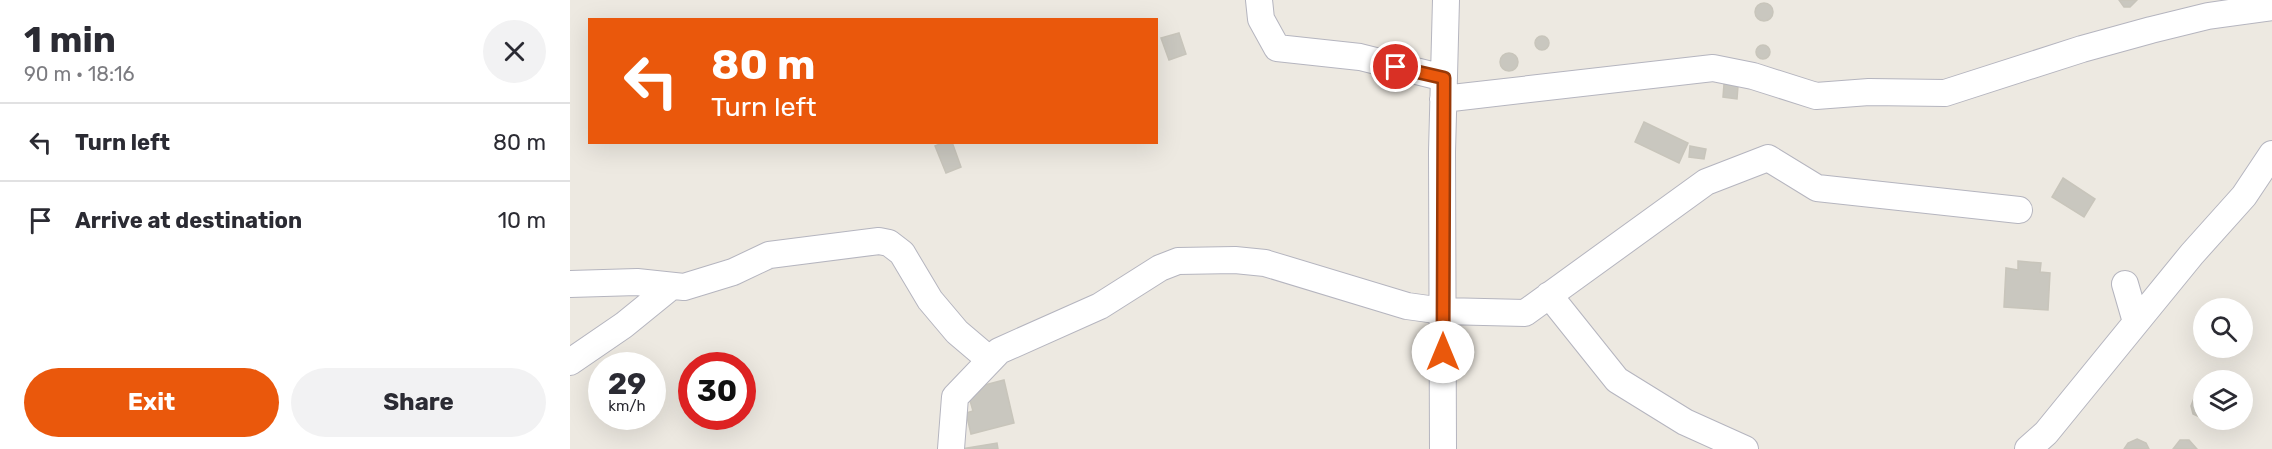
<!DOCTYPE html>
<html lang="en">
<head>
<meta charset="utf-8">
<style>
  body { margin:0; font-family:Rubik,sans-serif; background:#f2f2f3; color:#2b2b33; height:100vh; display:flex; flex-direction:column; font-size:22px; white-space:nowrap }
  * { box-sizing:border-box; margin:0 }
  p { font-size:20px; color:#7c7c81 }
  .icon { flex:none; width:33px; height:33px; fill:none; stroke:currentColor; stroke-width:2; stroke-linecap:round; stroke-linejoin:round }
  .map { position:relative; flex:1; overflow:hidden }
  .side { display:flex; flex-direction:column; background:#fff; width:570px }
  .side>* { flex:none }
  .banner { position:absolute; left:18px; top:18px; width:570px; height:126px; border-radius:0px; box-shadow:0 6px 24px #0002; background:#ea580c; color:#fff; overflow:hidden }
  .buttons { position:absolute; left:1623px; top:298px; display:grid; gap:12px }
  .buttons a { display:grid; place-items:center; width:60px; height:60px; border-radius:50%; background:#fff; box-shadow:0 6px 24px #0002; font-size:30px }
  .speed { position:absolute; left:18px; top:352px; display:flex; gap:12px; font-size:30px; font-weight:700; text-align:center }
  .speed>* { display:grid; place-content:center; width:78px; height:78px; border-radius:50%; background:#fff; box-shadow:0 6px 24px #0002; line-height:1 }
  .speed small { font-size:15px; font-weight:400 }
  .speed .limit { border:9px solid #d22; background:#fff; color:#111 }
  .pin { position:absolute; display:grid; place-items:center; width:51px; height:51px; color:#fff; margin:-26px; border:3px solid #fff; border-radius:50%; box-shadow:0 2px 6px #0007 }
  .me { position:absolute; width:66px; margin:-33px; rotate:0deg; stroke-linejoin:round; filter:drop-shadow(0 0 4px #0008) }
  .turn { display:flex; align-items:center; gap:21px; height:126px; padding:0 24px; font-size:27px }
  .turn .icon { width:78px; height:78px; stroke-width:2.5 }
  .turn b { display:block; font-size:42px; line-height:51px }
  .round { display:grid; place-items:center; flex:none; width:63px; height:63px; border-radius:32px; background:#f2f2f3 }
  .summary { display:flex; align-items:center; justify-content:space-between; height:102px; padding:0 24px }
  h1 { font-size:36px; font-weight:700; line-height:45px }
  .action { display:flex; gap:12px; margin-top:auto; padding:12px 24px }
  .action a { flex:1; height:69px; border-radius:36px; background:#ea580c; color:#fff; font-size:24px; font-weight:700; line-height:69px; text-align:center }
  .action a+a { background:#f2f2f3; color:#2b2b33 }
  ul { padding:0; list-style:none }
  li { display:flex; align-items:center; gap:18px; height:78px; padding:0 24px; border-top:2px solid #e1e1e2 }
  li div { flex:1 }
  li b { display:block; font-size:22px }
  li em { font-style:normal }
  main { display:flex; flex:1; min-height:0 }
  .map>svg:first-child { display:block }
  .building { fill:#c9c7bf; stroke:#c8c5bb; stroke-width:1.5 }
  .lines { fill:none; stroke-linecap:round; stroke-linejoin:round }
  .street-casing { stroke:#b5b5bf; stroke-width:28 }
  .street { stroke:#fff; stroke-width:26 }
  .route-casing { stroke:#983908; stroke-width:15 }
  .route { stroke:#ea580c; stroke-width:10 }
</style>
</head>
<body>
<main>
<section class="side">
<div class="summary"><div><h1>1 min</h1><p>90 m · 18:16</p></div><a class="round"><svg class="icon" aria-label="close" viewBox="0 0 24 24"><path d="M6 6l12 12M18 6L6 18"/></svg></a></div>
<ul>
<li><svg class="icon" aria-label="left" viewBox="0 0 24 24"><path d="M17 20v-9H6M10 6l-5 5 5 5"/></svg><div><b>Turn left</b></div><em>80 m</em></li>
<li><svg class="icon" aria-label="arrive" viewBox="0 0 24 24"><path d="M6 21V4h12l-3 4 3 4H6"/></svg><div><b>Arrive at destination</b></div><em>10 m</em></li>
</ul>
<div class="action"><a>Exit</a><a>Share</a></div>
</section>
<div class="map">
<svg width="1702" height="449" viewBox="0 0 1702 449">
  <rect width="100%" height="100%" fill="#ede9e1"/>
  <path class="building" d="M1549,0H1567L1560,7H1554Z
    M1185 12a9 9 0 1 1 18 0a9 9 0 1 1-18 0Z
    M609,33L616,54L599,60L591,38Z
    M965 43a7 7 0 1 1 14 0a7 7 0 1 1-14 0Z
    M1186 52a7 7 0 1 1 14 0a7 7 0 1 1-14 0Z
    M930 62a9 9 0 1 1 18 0a9 9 0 1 1-18 0Z
    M1154,84L1168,86L1167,99L1153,97Z
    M1074,122L1118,143L1109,163L1065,142Z
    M375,142H382L391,167L376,173L365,146Z
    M1120,146L1136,149L1134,159L1119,157Z
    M1493,178L1525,199L1514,217L1482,197Z
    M1448,261L1471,263L1470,272L1480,273L1478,310L1434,307L1436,268L1448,270Z
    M434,380L444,423L401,434L396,413L403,411L399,397L404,395L403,388Z
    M1631,394H1634V419L1623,414L1621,406L1624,398Z
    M1567,439L1576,443L1579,449H1554L1558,443Z
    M1610,440H1619L1627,449H1603Z
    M427,443L428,449H391Z"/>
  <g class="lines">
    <g class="street-casing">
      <path id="street" d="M689,0L691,19L707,48L790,57L874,78
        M873,99L1143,68L1183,76L1246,96L1299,92L1375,93L1512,49L1581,30L1638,16L1702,7
        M0,284L67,282L114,287L163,272L199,255L309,241L319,243L332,253L360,300L387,332L420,360
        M1555,284L1566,322
        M979,295L1047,380L1115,422L1175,449
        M0,362L54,325L102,286
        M381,449L385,397L429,351L530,306L590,268L608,261L665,260L695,263L837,306L873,311L955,313L1136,182L1198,158L1247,188L1449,210
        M873,449L872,152L876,0
        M1458,449L1476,433L1622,254L1674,196L1702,154"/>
    </g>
    <use href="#street" class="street"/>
  </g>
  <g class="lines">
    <g class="route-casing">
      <path id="route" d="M826,67L874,78L873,352"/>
    </g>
    <use href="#route" class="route"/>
  </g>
</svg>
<div class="buttons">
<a><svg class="icon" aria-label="search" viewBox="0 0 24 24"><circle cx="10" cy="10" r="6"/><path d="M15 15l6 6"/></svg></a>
<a><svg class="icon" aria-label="layers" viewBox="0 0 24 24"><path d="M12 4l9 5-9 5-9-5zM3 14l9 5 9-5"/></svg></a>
</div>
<div class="speed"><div>29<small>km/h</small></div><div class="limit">30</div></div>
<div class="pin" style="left:826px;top:67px;background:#d93025"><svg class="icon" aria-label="arrive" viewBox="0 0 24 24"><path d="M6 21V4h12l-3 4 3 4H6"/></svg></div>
<svg class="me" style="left:873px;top:352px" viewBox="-20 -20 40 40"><circle r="19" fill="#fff"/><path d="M0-13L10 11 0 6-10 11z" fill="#ea580c"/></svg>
<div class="banner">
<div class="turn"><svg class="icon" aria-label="left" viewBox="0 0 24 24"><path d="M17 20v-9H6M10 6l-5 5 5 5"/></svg><div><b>80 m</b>Turn left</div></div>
</div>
</div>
</main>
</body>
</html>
